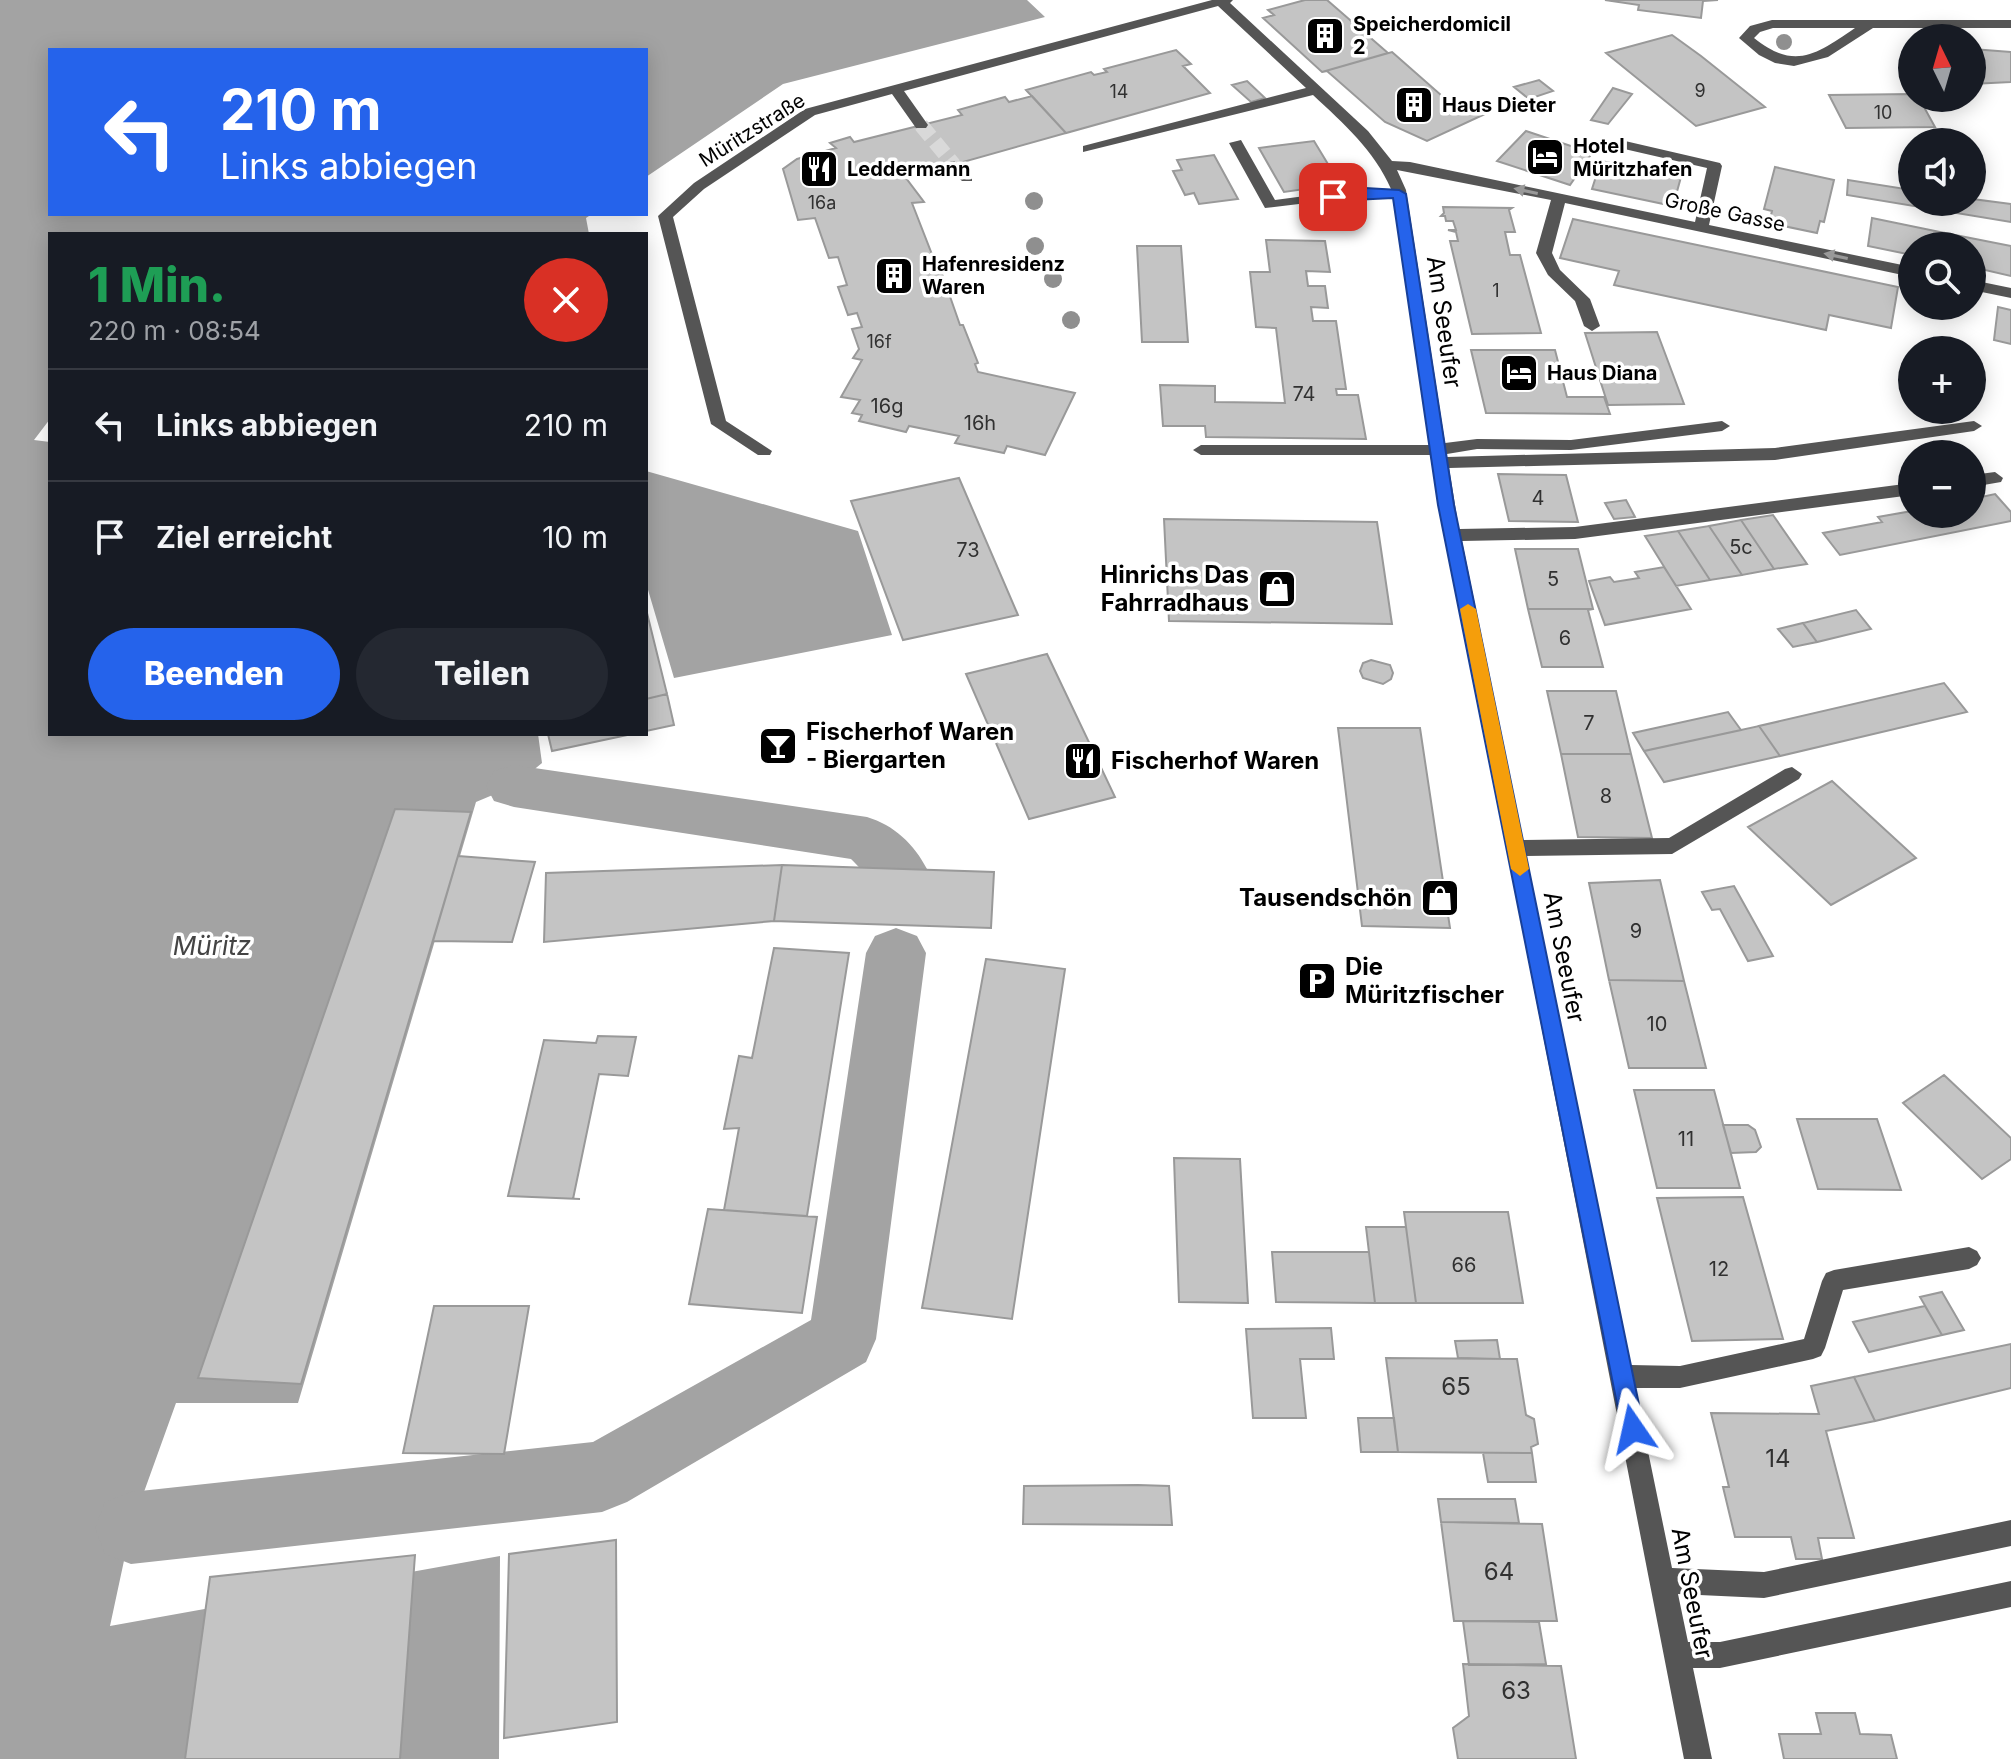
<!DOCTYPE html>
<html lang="de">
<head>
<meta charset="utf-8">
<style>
  body { margin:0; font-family:Inter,sans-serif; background:#242831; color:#f1f3f6; height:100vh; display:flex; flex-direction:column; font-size:30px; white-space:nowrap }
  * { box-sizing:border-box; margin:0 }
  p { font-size:26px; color:#9ea1a6 }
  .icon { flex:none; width:44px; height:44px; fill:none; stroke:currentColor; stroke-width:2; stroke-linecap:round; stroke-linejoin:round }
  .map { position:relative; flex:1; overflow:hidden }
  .panel { position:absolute; left:48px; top:232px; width:600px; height:504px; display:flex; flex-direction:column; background:#171b24; border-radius:0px; box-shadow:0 4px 20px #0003 }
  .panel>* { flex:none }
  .top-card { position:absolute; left:48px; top:48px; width:600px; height:168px; border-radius:0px; box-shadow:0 4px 20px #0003; background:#2563eb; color:#fff; overflow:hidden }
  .needle { width:52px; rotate:355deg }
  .buttons { position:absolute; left:1898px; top:24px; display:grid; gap:16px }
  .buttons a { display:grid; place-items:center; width:88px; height:88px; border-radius:50%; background:#171b24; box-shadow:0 4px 20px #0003; font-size:40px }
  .pin { position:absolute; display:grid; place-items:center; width:68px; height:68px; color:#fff; margin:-34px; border-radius:16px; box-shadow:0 4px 12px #0006 }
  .me { position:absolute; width:88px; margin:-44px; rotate:349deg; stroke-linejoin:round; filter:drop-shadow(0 0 6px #0008) }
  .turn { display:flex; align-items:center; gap:28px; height:168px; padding:0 40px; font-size:36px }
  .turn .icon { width:104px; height:104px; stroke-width:2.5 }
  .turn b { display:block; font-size:56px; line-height:68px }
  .round { display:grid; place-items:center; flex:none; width:84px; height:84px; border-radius:42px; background:#242831 }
  .overview { display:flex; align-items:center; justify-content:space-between; height:136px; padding:0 40px }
  h1 { font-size:48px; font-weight:800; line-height:60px; color:#1e9e55 }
  .primary-button { display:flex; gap:16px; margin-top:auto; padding:16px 40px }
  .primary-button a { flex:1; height:92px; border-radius:48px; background:#2563eb; color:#fff; font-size:32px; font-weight:800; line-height:92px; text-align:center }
  .primary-button a+a { background:#242831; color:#f1f3f6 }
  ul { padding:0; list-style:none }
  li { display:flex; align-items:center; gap:24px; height:112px; padding:0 40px; border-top:2px solid #363941 }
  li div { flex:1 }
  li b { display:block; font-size:30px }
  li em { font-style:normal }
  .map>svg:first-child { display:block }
  .water { fill:#a3a3a3 }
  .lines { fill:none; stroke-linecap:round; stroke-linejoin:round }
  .canal { fill:#a3a3a3; fill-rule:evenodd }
  .building { fill:#c4c4c4; stroke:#999; stroke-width:2 }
  .minor-tunnel { stroke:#d9d9d9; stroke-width:15; stroke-dasharray:15 7; stroke-linecap:butt }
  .minor { fill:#555; fill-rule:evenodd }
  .tree { fill:#8f8f8f }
  .oneway { fill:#999 }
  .route { fill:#2563eb; stroke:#184099; stroke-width:2 }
  .slow { fill:#f59e0b }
  .labels { text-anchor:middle; stroke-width:7; stroke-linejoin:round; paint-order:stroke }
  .far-number-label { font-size:18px; fill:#313131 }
  .far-poi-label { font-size:20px; font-weight:bold; fill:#000; stroke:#fff; text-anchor:start }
  .far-street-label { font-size:20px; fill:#000; stroke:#fff }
  .number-label { font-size:20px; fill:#313131 }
  .street-label { font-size:24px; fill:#000; stroke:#fff }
  .poi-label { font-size:24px; font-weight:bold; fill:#000; stroke:#fff; text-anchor:start }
  .near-number-label { font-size:24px; fill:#313131 }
  .water-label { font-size:26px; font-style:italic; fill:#444; stroke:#fff }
</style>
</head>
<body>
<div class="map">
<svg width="2011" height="1759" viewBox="0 0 2011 1759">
  <rect width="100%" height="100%" fill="#fff"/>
  <path class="water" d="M0,0H1027L1045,17L783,84L646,177V50H50V214H592L586,218L589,234H50V419L34,440L50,442V734H538L542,763L514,786L476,802L298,1403H176L131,1528L110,1626L500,1556L499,1759H0Z
    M646,471L858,531L892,635L674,678L646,583Z"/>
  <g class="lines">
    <path class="canal" d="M514,765L867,817C894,825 914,844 927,869L918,885C883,897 875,883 851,859L514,807L494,801L486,786L494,771Z
      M896,928L917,936L926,953L876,1339L866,1362L627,1502L602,1512L131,1564L105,1554L95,1528L105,1502L131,1492L593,1442L811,1320L866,953L875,936Z"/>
  </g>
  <path class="building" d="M1305,0H1327L1388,53L1322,72L1263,18L1274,15L1268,10Z
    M1605,0H1718L1703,1L1701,18L1638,10L1639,5Z
    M1672,35L1701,56L1765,107L1696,126L1606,53Z
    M1972,49L2011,52V82L1972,84Z
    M1176,50L1191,64L1183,66L1210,93L1066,133L1026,90L1091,72L1094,75L1107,72L1104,69Z
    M1392,52L1442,96L1485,114L1427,141L1385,122L1327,71L1322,72Z
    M1539,80L1553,91L1529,99L1514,87Z
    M1247,81L1265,98L1251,102L1232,85Z
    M1613,88L1632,94L1608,124L1591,120Z
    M1912,94V98H1919L1935,127L1846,128L1829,95Z
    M1032,96L1066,133L906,178L924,202L912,203L933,257L924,258L927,267L939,265L960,325H963L978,363L975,364L978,372L1075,393L1045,455L1007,446L1004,453L955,443L959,436L909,426L906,432L859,421L862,415L852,413L860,400L841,397L862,360L853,358L859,349L852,329L862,327L857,313L848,315L838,287L847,285L838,257L829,258L815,218L798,220L783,169L797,159L836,148L830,143L850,137L854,142L962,115L958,110L1005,97L1009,102Z
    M1526,131L1592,153L1570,185L1497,161Z
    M1314,141L1340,184L1284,192L1259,148Z
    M1214,155L1238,199L1199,204L1194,193L1185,195L1173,171L1182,170L1177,160Z
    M1601,161L1681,177L1673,206L1592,189Z
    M1775,167L1834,180L1824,222L1820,221L1817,233L1769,223L1772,211L1764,209Z
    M1848,180L1912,190V202H1972V199L2011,204V222L1847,195Z
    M1443,207L1512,208L1509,210L1515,232H1505L1510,255H1520L1541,333L1472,334L1450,241H1458L1456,232L1448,230H1456L1453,221H1446L1445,216H1441L1444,213Z
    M1872,218L1945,233L1943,246H1912V255L1868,246Z
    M1573,219L1898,287L1891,328L1829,315L1826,330L1614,285L1619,271L1560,258Z
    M1945,233L2011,246V276L1972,267V246H1943Z
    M1266,240L1325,241L1330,272L1306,271L1308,286H1325L1328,308L1311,307L1313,321H1336L1346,389H1336L1337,395H1358L1366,439L1206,437L1205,426H1163L1160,385L1215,386V402L1285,403L1276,328L1256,327L1250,272H1270Z
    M1137,246H1181L1188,342H1142Z
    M1998,307L2011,310V344L1994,340Z
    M1657,332L1684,404L1608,405L1585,333Z
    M1471,350H1555L1567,397H1604L1610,414L1486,413Z
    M1498,474L1566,475L1578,522L1509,521Z
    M959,478L1018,615L903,640L851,501Z
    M1995,494L2011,512V521L1840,555L1823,533L1882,522L1878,517L1912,511V514H1972V499Z
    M1626,500L1635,517L1614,519L1605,503Z
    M1773,515L1807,564L1774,569L1741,520Z
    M1164,519L1377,522L1392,624L1169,621Z
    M1741,520L1774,569L1742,575L1709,526Z
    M1709,526L1742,575L1710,580L1678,531Z
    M1678,531L1710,580L1676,586L1645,536Z
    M1515,549H1578L1593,609H1528Z
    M1664,567L1691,609L1605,625L1589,581L1610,577L1614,582L1639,578L1635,572Z
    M646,609L667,694L646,699Z
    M1528,609H1593L1588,610L1603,667H1542Z
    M1856,610L1871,629L1817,642L1803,623Z
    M1803,623L1817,642L1793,647L1778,629Z
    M1047,654L1115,797L1029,819L966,674Z
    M1371,660L1390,665L1393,673L1391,679L1383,684L1363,678L1360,671L1363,663Z
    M1944,683L1967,712L1780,756L1759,726Z
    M1547,691H1616L1631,754H1561Z
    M667,694L674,725L646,731V699Z
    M1728,712L1741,730L1644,751L1633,733Z
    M1759,726L1780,756L1664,782L1644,751Z
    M1338,728H1420L1450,928L1362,926Z
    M548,734H632L552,751Z
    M1561,754H1631L1652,838L1578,837Z
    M1832,781L1916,858L1831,905L1748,827Z
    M395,809L471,812L301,1384L198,1378Z
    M458,856L535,862L512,942L433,941Z
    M782,865L994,872L991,928L774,921Z
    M782,865L774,921L544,942L546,873Z
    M1660,880L1684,981L1609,980L1589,883Z
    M1734,886L1773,956L1748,961L1720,909L1712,910L1702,892Z
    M774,948L849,953L807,1216L724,1210L739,1128L724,1129L739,1056L752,1058Z
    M986,959L1065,969L1012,1319L922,1308Z
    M1609,980L1684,981L1706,1068H1629Z
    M598,1036L636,1037L628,1076L599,1074L573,1199H580L508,1196L544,1040L596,1043Z
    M1944,1075L2011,1138V1159L1982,1179L1903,1103Z
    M1634,1090H1714L1740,1188H1657Z
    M1797,1119H1877L1901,1190L1818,1189Z
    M1723,1125H1748L1755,1130L1761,1147L1756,1152L1731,1153Z
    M1174,1158L1240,1159L1248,1303L1179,1302Z
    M1743,1197L1783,1339L1692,1341L1657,1198Z
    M708,1209L817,1217L802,1313L689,1304Z
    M1404,1212H1508L1523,1303H1416Z
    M1366,1227H1406L1416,1303H1375Z
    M1272,1252H1369L1375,1303L1276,1302Z
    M1942,1292L1964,1330L1942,1335L1920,1297Z
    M434,1306H529L504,1454L403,1453Z
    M1925,1306L1942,1335L1869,1352L1853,1322Z
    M1331,1328L1334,1359H1300L1306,1418H1253L1246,1329Z
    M1497,1340L1500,1359L1458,1358L1455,1341Z
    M2011,1344V1388L1875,1421L1854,1377Z
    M1386,1358L1517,1359L1526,1415L1534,1419L1538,1444L1531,1447L1532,1453L1398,1452Z
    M1854,1377L1875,1421L1826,1431L1854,1538H1818L1822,1559H1796L1791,1537H1735L1723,1487H1729L1711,1413L1819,1414L1811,1386Z
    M1358,1418H1394L1398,1452H1361Z
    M1483,1453H1532L1536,1482H1488Z
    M1138,1485L1169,1486L1172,1525L1023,1524L1024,1486Z
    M1438,1499H1515L1519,1523L1441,1522Z
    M1441,1522L1542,1524L1557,1621H1454Z
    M616,1540L617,1722L504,1738L509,1554Z
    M415,1555L400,1759H185L210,1577Z
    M1463,1621L1539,1622L1546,1664L1469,1665Z
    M1463,1664L1561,1666L1576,1759H1458L1453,1728L1469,1716Z
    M1816,1713H1855L1860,1734L1891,1735L1897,1759H1784L1779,1734H1821Z"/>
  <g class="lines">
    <path class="minor-tunnel" d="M921,125L954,165"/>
    <path class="minor" d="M1212,0H1233L1230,3L1368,131L1392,161L1410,162L1695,222L1707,168L1620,148V142L1625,141L1720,163L1722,166L1709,225L1912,267V277L1565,203L1552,253L1560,270L1590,299L1600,326L1592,331L1584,326L1575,301L1548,275L1536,253L1551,200L1397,170L1406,190L1445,443L1477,439L1571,440L1722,421L1730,426L1722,431L1571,450L1477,449L1447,454V457L1775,448L1974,421L1982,426L1974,431L1775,460L1449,468L1459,529L1575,527L1912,483V495L1575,539L1462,541L1523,840L1669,838L1785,769L1792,767L1802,774L1799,779L1672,854L1526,856L1631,1365L1680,1366L1804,1339L1822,1281L1826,1273L1834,1270L1969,1247L1977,1251L1981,1258L1977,1265L1969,1269L1843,1290L1825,1348L1821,1356L1813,1359L1680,1388H1635L1672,1568L1764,1572L2011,1520V1546L1764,1598L1678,1594L1688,1642H1720L2011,1581V1607L1720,1668H1693L1712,1759H1684L1430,455H1201L1193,450L1201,445H1429L1393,198L1365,196L1265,208L1229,143L1241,140L1275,200L1365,188L1391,189C1374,150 1344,124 1313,95L1083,152V146L1306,88L1218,6L904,91L928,125L926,128H916L892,94L815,115L704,189L673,217L726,421L772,451L770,455H758L711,424L658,216L694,183L805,109Z
      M1772,20H2011V28H1873L1828,57L1794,66L1775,63L1759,55L1739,38L1750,26ZM1773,28H1855C1817,54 1795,71 1754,38L1760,32Z
      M954,161L972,175V181H962L949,168V162Z
      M1972,280L2011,288V298L1972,290Z
      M1995,472L2003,478L2001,482L1972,487V475Z"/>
  </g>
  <g class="tree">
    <circle cx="1784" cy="42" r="8"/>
    <circle cx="1034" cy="201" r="9"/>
    <circle cx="1035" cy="246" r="9"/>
    <circle cx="1053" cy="279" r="9"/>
    <circle cx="1071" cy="320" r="9"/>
  </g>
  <defs><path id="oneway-solid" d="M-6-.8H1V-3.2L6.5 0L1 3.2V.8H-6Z" transform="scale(2)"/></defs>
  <g class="oneway">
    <use href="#oneway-solid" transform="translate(1526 191) rotate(-168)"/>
    <use href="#oneway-solid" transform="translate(1836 256) rotate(-168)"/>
  </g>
  <path class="route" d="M1365,188L1399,190L1406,194L1454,505L1644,1429L1641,1437L1633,1440L1626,1437L1622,1429L1438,505L1393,198L1333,201L1327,197Z"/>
  <path class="slow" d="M1468,604L1476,609L1529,869L1520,876L1511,869L1460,609Z"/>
  <defs>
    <g id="building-square" transform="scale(2)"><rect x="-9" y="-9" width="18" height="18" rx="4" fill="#000" stroke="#fff"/><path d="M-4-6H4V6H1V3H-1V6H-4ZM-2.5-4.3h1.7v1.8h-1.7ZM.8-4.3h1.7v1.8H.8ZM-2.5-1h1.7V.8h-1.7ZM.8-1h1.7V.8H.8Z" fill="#fff"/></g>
    <g id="hotel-square" transform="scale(2)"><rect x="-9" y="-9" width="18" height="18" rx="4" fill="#000" stroke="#fff"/><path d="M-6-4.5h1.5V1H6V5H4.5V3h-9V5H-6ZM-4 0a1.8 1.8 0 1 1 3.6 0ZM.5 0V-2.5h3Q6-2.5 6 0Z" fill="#fff"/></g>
    <g id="restaurant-square" transform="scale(2)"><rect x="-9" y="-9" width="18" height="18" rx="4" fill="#000" stroke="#fff"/><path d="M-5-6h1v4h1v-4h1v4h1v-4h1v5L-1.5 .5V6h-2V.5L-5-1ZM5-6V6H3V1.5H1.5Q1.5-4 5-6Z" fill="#fff"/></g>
    <g id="shop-square" transform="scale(2)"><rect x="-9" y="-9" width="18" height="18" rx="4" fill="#000" stroke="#fff"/><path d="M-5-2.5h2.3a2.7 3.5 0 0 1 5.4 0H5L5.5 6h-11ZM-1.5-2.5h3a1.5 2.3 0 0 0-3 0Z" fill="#fff"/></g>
    <g id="bar-square" transform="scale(2)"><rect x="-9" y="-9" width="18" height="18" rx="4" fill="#000" stroke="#fff"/><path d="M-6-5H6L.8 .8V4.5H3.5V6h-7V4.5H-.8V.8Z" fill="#fff"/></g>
    <g id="parking-square" transform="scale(2)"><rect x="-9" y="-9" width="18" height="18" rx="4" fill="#000" stroke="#fff"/><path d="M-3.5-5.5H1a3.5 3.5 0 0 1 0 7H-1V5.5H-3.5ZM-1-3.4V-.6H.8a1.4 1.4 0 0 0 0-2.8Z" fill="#fff"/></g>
  </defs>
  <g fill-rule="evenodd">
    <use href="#building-square" x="1325" y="36"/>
    <use href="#building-square" x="1414" y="105"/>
    <use href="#hotel-square" x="1545" y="157"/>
    <use href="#restaurant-square" x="819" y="169"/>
    <use href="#building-square" x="894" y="276"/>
    <use href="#hotel-square" x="1519" y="373"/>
    <use href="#shop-square" x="1277" y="589"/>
    <use href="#bar-square" x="778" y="746"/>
    <use href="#restaurant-square" x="1083" y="761"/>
    <use href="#shop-square" x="1440" y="898"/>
    <use href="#parking-square" x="1317" y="981"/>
  </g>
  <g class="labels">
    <g class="far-number-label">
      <text x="1700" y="97">9</text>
      <text x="1119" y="98">14</text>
      <text x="1883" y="119">10</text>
      <text x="822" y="209">16a</text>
      <text x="1496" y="297">1</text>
      <text x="879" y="348">16f</text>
    </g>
    <g class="far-poi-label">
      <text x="1353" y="31">Speicherdomicil<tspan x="1353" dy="23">2</tspan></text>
      <text x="1442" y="112">Haus Dieter</text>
      <text x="1573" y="153">Hotel<tspan x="1573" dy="23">Müritzhafen</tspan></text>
      <text x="847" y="176">Leddermann</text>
      <text x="922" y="271">Hafenresidenz<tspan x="922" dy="23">Waren</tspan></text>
      <text x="1547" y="380">Haus Diana</text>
    </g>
    <g class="far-street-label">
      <text transform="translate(752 130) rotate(-32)" y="7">Müritzstraße</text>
      <text transform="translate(1725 212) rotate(12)" y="7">Große Gasse</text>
    </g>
    <g class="number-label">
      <text x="1304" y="401">74</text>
      <text x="887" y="413">16g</text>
      <text x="980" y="430">16h</text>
      <text x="1538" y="505">4</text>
      <text x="1741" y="554">5c</text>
      <text x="968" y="557">73</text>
      <text x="1553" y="586">5</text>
      <text x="1565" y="645">6</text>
      <text x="1589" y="730">7</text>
      <text x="1606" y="803">8</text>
      <text x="1636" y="938">9</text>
      <text x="1657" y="1031">10</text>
      <text x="1686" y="1146">11</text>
      <text x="1464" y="1272">66</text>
      <text x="1719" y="1276">12</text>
    </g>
    <g class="street-label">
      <text transform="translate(1444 322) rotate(82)" y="8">Am Seeufer</text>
      <text transform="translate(1564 957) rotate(79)" y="8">Am Seeufer</text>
      <text transform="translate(1692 1593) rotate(79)" y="8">Am Seeufer</text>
    </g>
    <g class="poi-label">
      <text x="1249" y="583" text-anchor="end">Hinrichs Das<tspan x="1249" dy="28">Fahrradhaus</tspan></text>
      <text x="806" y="740">Fischerhof Waren<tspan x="806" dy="28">- Biergarten</tspan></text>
      <text x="1111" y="769">Fischerhof Waren</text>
      <text x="1412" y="906" text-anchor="end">Tausendschön</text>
      <text x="1345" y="975">Die<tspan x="1345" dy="28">Müritzfischer</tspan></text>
    </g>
    <g class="near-number-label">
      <text x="1456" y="1395">65</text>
      <text x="1778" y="1467">14</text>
      <text x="1499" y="1580">64</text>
      <text x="1516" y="1699">63</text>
    </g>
    <g class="water-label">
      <text x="212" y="955">Müritz</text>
    </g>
  </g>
</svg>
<div class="buttons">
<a><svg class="needle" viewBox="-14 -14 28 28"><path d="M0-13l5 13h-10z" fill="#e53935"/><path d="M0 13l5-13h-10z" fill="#9ea1a6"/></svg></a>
<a><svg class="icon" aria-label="sound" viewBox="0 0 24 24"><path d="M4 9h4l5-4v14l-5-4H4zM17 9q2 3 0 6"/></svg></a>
<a><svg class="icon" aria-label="search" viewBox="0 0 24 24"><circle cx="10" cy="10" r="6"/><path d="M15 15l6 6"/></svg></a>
<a>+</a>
<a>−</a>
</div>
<div class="pin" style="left:1333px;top:197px;background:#d93025"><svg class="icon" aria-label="arrive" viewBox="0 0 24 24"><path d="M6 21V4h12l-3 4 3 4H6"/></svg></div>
<svg class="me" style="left:1633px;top:1429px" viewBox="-20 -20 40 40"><path d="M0-17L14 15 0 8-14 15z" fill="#2563eb" stroke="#fff" stroke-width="4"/></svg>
<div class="top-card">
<div class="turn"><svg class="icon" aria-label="left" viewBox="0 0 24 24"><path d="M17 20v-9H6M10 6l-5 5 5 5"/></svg><div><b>210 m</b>Links abbiegen</div></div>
</div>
<section class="panel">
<div class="overview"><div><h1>1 Min.</h1><p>220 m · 08:54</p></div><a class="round" style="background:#d93025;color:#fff"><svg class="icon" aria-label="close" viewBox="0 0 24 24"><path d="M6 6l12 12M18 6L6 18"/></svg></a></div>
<ul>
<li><svg class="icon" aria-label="left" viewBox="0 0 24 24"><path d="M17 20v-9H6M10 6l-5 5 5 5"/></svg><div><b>Links abbiegen</b></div><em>210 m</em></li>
<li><svg class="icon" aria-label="arrive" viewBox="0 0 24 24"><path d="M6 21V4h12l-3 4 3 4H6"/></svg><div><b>Ziel erreicht</b></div><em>10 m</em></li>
</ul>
<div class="primary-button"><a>Beenden</a><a>Teilen</a></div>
</section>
</div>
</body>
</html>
